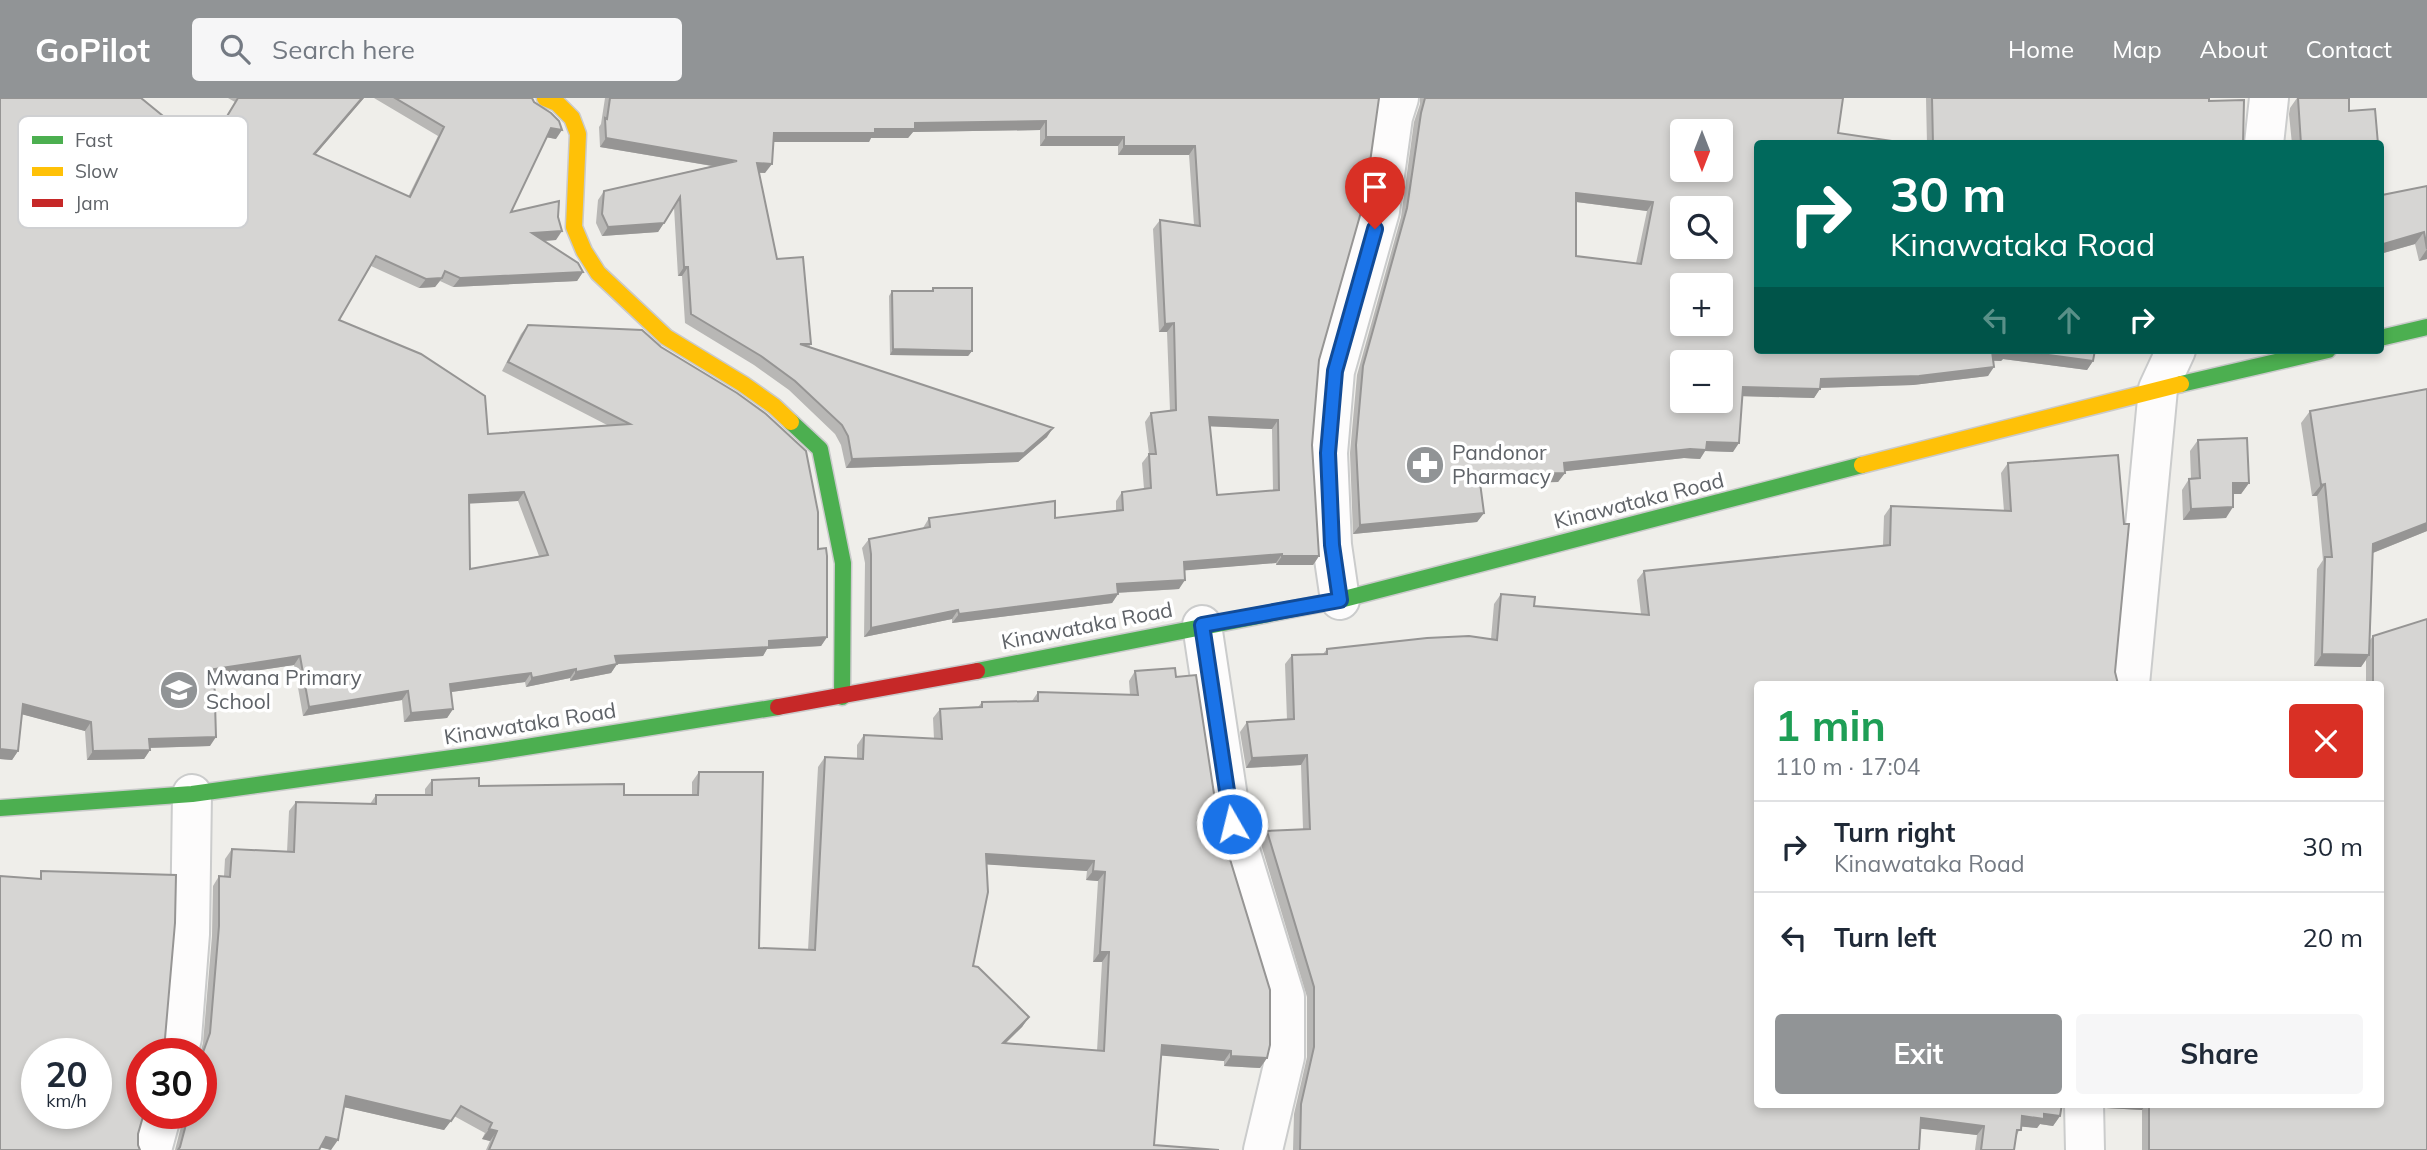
<!DOCTYPE html>
<html lang="en">
<head>
<meta charset="utf-8">
<style>
  body { margin:0; font-family:Mulish,sans-serif; background:#f6f6f7; color:#1f2937; height:100vh; display:flex; flex-direction:column; font-size:26px; white-space:nowrap }
  * { box-sizing:border-box; margin:0 }
  p { font-size:23px; color:#747a83 }
  .icon { flex:none; width:38px; height:38px; fill:none; stroke:currentColor; stroke-width:2; stroke-linecap:round; stroke-linejoin:round }
  .map { position:relative; flex:1; overflow:hidden }
  .side { position:absolute; left:1754px; top:583px; width:630px; height:427px; display:flex; flex-direction:column; background:#fff; border-radius:7px; box-shadow:0 4px 10px #0003 }
  .side>* { flex:none }
  .guide { position:absolute; left:1754px; top:42px; width:630px; height:214px; border-radius:7px; box-shadow:0 4px 10px #0003; background:#00695c; color:#fff; overflow:hidden }
  .needle { width:46px; rotate:180deg }
  .buttons { position:absolute; left:1670px; top:21px; display:grid; gap:14px }
  .buttons a { display:grid; place-items:center; width:63px; height:63px; border-radius:7px; background:#fff; box-shadow:0 4px 10px #0003; font-size:35px }
  .speed { position:absolute; left:21px; top:940px; display:flex; gap:14px; font-size:35px; font-weight:700; text-align:center }
  .speed>* { display:grid; place-content:center; width:91px; height:91px; border-radius:50%; background:#fff; box-shadow:0 4px 10px #0003; line-height:1 }
  .speed small { font-size:18px; font-weight:400 }
  .speed .limit { border:10px solid #d22; background:#fff; color:#111 }
  .pin { position:absolute; display:grid; place-items:center; width:60px; height:60px; color:#fff; margin:-72px -30px; border-radius:50% 50% 50% 0; rotate:-45deg; box-shadow:0 0 7px #0007 }
  .pin .icon { rotate:45deg }
  .me { position:absolute; width:77px; margin:-38px; rotate:352deg; stroke-linejoin:round; filter:drop-shadow(0 0 5px #0008) }
  .turn { display:flex; align-items:center; gap:24px; height:147px; padding:0 21px; font-size:32px }
  .turn .icon { width:91px; height:91px; stroke-width:2.5 }
  .turn b { display:block; font-size:49px; line-height:60px }
  .lanes { display:flex; align-items:center; height:66px; padding:0 21px; background:#0003; justify-content:center; gap:35px; direction:ltr }
  .lanes .off { opacity:.35 }
  .round { display:grid; place-items:center; flex:none; width:74px; height:74px; border-radius:7px; background:#f6f6f7 }
  .summary { display:flex; align-items:center; justify-content:space-between; height:119px; padding:0 21px }
  h1 { font-size:42px; font-weight:700; line-height:52px; color:#1e9e55 }
  .action { display:flex; gap:14px; margin-top:auto; padding:14px 21px }
  .action a { flex:1; height:80px; border-radius:7px; background:#919496; color:#fff; font-size:28px; font-weight:700; line-height:80px; text-align:center }
  .action a+a { background:#f6f6f7; color:#1f2937 }
  ul { padding:0; list-style:none }
  li { display:flex; align-items:center; gap:21px; height:91px; padding:0 21px; border-top:2px solid #e0e1e3 }
  li div { flex:1 }
  li b { display:block; font-size:26px }
  li em { font-style:normal }
  header { display:flex; align-items:center; gap:42px; box-sizing:border-box; height:98px; padding:0 35px; background:#919496; color:#fff }
  header strong { font-size:33px }
  nav { display:flex; gap:38px; margin-inline-start:auto; font-size:24px }
  .search { width:490px; height:63px; background:#f6f6f7; display:flex; align-items:center; gap:18px; box-sizing:border-box; padding:0 24px; border-radius:7px; color:#747a83; font-size:26px }
  .map>svg:first-child { display:block }
  .lines { fill:none; stroke-linecap:round; stroke-linejoin:round }
  .street-casing { stroke:#cbcccc; stroke-width:42 }
  .fast-casing { stroke:#cacacb; stroke-width:19 }
  .slow-casing { stroke:#cacacb; stroke-width:19 }
  .jam-casing { stroke:#cacacb; stroke-width:19 }
  .street { stroke:#fdfcfc; stroke-width:38 }
  .fast { stroke:#4caf50; stroke-width:16 }
  .slow { stroke:#ffc107; stroke-width:16 }
  .jam { stroke:#c62828; stroke-width:16 }
  .wall { fill:#b8b7b5; fill-rule:evenodd }
  .shaded-wall { fill:#969594 }
  .building { fill:#d6d5d3; stroke:#969594; stroke-width:2; fill-rule:evenodd }
  .route-casing { stroke:#114b97; stroke-width:18 }
  .route { stroke:#1a73e8; stroke-width:12 }
  .labels { text-anchor:middle; stroke-width:7; stroke-linejoin:round; paint-order:stroke }
  .poi-label { font-size:21px; fill:#5f6368; stroke:#fff; text-anchor:start }
  .street-label { font-size:21px; fill:#5f6368; stroke:#fff }
  .key { fill:#fff; stroke:#cfd0d2; stroke-width:2 }
  .key-label { font-size:19px; fill:#5f6368 }
</style>
</head>
<body>
<header>
<strong>GoPilot</strong>
<div class="search"><svg class="icon" aria-label="search" viewBox="0 0 24 24"><circle cx="10" cy="10" r="6"/><path d="M15 15l6 6"/></svg>Search here</div>
<nav><a>Home</a><a>Map</a><a>About</a><a>Contact</a></nav>
</header>
<div class="map">
<svg width="2427" height="1052" viewBox="0 0 2427 1052">
  <rect width="100%" height="100%" fill="#efeeea"/>
  <g class="lines">
    <g class="street-casing">
      <path id="street" d="M2264,46L2269,0
        M1340,502L1332,447L1328,355L1335,273L1380,113L1393,19L1399,0
        M1202,527L1232,726L1285,899V959L1263,1052
        M2130,586L2158,291L2176,252
        M178,956L182,940L190,836L192,696
        M2084,1006L2085,1052
        M152,1052L162,1015"/>
    </g>
    <g class="fast-casing">
      <path id="fast" d="M2380,240L2427,229
        M2181,286L2328,252
        M791,324L820,351L843,465L842,599
        M977,573L1340,502L1862,367
        M0,710L192,696L488,655L778,609"/>
    </g>
    <g class="slow-casing">
      <path id="slow" d="M545,0L557,5L572,20L578,36L574,129L584,153L598,175L666,239L743,286L774,308L791,324
        M1862,367L2181,286"/>
    </g>
    <g class="jam-casing">
      <path id="jam" d="M778,609L977,573"/>
    </g>
    <use href="#street" class="street"/>
    <use href="#fast" class="fast"/>
    <use href="#slow" class="slow"/>
    <use href="#jam" class="jam"/>
  </g>
  <path class="wall" d="M0,0L205,53L235,4L228,0H364L315,57L408,99L438,38L374,0H532L556,41L546,39L511,114L556,142L544,143L583,174L577,183L453,189L440,183L435,189L419,190L371,168L339,222L488,336L609,328L502,273L521,236L528,227L818,451L827,539L821,548L767,551L763,558L617,566L611,575L570,583V580L526,589L525,584L451,594L453,611L447,620L404,624L402,602L303,618L294,567L214,579L210,648L150,650V652L144,661L87,662L85,633L22,616L18,653L12,662L0,661ZM518,403L539,458L470,471L469,405Z
    M605,0H1379L1319,262L1312,347L1319,458L1313,467H1276V465L1184,472L1179,491L1118,495V496L1112,505L952,525V521L864,539L865,465L862,450L869,441L923,430L929,420H1055L1116,413V403L1122,394L1144,391L1142,365L1149,356L1145,324L1151,315L1170,313L1167,234H1159L1153,131L1160,122L1194,127L1189,57H1118V48H1040V32L913,34L908,40H871L869,44H773L765,75H759L777,161L811,246L809,249L1047,339L1018,364L846,370L841,347L835,336L789,292L754,267L685,225L682,178H678L674,109L658,134L602,138L596,125L598,102L604,93L712,68L600,49L599,29L601,26ZM1210,328L1272,331L1273,393L1217,397Z
    M1420,0H1843L1838,35L2093,263L2087,272L2003,261L2001,263H1993L1988,278L1913,287L1820,290L1814,300L1742,298L1733,354L1705,353L1700,361L1684,360L1565,373V375L1558,384L1480,386L1484,415L1477,424L1353,436L1350,355L1357,277L1401,119L1414,24L1420,6ZM1576,104L1647,113L1636,165L1576,158Z
    M1926,0H2209V3L2243,46H1927Z
    M2297,0H2349V13L2378,46H2292L2289,16L2290,10Z
    M2380,70L2382,97L2427,88V161L2419,163L2415,146L2380,156Z
    M933,190L972,253L968,258L890,257L889,198L892,193H931Z
    M2310,313L2427,433L2373,455L2370,542L2373,538L2427,521V1052H2142V1012L2106,1010L2105,1006H2380V586H2366V562L2361,569L2314,568L2317,471L2323,462L2317,398H2312L2301,325Z
    M2198,342L2249,385L2241,396H2233L2226,420L2183,422L2182,392L2189,381H2191L2190,353Z
    M2118,357L1757,586V1006L2062,1007L2060,1018L2053,1028L2040,1026L2037,1030L2021,1028L2016,1039L2014,1052H1975L1977,1037L1920,1030L1919,1052H1293L1294,1016L1307,959V899L1260,743L1267,733L1303,731L1301,667L1246,670L1240,634L1247,624L1287,622L1285,566L1292,557L1323,556L1327,551L1491,541L1494,506L1501,496L1534,508L1641,516L1637,482L1644,473L1883,447L1884,418L1891,408L2004,413L2001,375L2008,365Z
    M1135,573L1176,579L1218,722L1267,960L1260,970L1224,968V963L1161,957L1154,1047L1219,1052H486L490,1043L482,1041L485,1035L454,1018L444,1032L344,1009L331,1052L321,1049L319,1052H175L183,1021V1015H201V956H200L203,945L212,838L213,788L219,778H224L225,761L232,751L287,754L289,713L296,704L370,706L376,697H425V691L432,682L479,688L624,697H692V684L699,674L759,850L808,852L818,669L825,659L857,661V647L864,637L934,641L933,620L940,611L978,609L982,604L1032,603L1038,594L1130,597L1129,583ZM986,766L1087,773L1086,782L1098,783L1093,864H1102L1097,953L1006,945L1022,929L1029,919L973,868Z"/>
  <path class="shaded-wall" d="M362,0H364L308,65L314,56Z
    M1046,23L1040,32L913,34L908,40H871L869,44H768L774,35L875,31L915,25Z
    M551,30L562,32L556,41L545,39Z
    M1046,39H1124L1118,48H1040Z
    M606,40L737,63L731,71L600,49Z
    M1124,48H1195L1189,57H1118Z
    M757,65L772,66L765,75L751,74Z
    M1576,95L1653,104L1647,113L1569,103Z
    M664,125L658,134L602,138L608,129Z
    M562,133L556,142L526,144L532,135Z
    M2424,134L2415,146L2380,156V147Z
    M2427,151V161L2419,163Z
    M684,169H688L682,178H678Z
    M583,174L577,183L453,189L460,180Z
    M442,180L435,189L419,190L426,181Z
    M1174,225L1167,234H1159L1165,226Z
    M893,251L972,253L968,258L890,257Z
    M2012,252L2093,263L2087,272L2003,261L2001,263L1986,262L1992,253Z
    M1994,269L1988,278L1913,287L1814,290L1821,281Z
    M1743,289L1820,291L1814,300L1736,298Z
    M1209,319L1278,322L1272,331L1202,328Z
    M1053,330L1047,339L1018,364L846,370L852,361Z
    M1707,344L1739,345L1733,354L1705,353L1700,361L1684,360L1558,374L1564,365Z
    M1565,375L1558,384L1473,386L1479,377Z
    M2233,385H2249L2241,396H2225Z
    M2325,386L2317,398H2312L2321,387Z
    M524,394L518,403L463,406L469,397Z
    M2233,409L2226,420L2183,422L2191,411Z
    M1484,415L1477,424L1353,436L1360,427Z
    M2427,425V433L2365,458L2373,446Z
    M1282,456L1276,465L1178,473L1184,464Z
    M1282,458H1319L1313,467H1276Z
    M1185,482L1179,491L1111,495L1117,486Z
    M1118,496L1112,505L952,525L959,516Z
    M958,512L952,521L864,539L871,530Z
    M827,539L821,548L767,551L763,558L617,566L611,575L570,583L576,574L615,558L769,543Z
    M2322,556L2369,557L2361,569L2314,568Z
    M300,558L294,567L207,580L214,571Z
    M576,571L570,580L526,589L532,580Z
    M531,575L525,584L444,595L450,586Z
    M408,593L402,602L303,618L309,609Z
    M23,606L91,624L85,633L17,615Z
    M453,611L447,620L404,624L411,615Z
    M216,639L210,648L143,650L149,641Z
    M0,651L18,653L12,662L0,661Z
    M150,652L144,661L87,662L93,653Z
    M1307,657L1301,667L1246,670L1252,660Z
    M986,756L1094,763L1087,773L979,766Z
    M1093,773L1105,774L1098,783L1086,782Z
    M1100,854H1109L1102,864H1093Z
    M1029,919L1022,929L996,954L1003,945Z
    M1162,947L1231,953L1224,963L1155,957Z
    M1231,958L1267,960L1260,970L1224,968Z
    M346,998L451,1023L444,1032L339,1008Z
    M2108,1006H2146L2142,1012L2106,1010Z
    M2044,1016L2060,1018L2053,1028L2040,1026L2037,1030L2015,1028L2022,1018Z
    M1921,1020L1984,1028L1977,1037L1914,1030Z
    M489,1031L497,1033L490,1043L482,1041Z
    M326,1039L338,1042L331,1052L319,1049Z"/>
  <path class="building" d="M0,0H141L206,53L238,0H362L314,56L410,99L444,29L395,0H532L534,4L551,15L559,23L562,32L551,30L511,114L559,103L558,119L562,133L532,135L578,165L583,174L460,180L445,173L442,180L426,181L376,158L339,222L421,256L485,298L488,336L630,326L508,264L528,227L642,232L661,249L737,295L766,316L806,353L818,414V451L826,450L827,458V539L769,543V549L615,558L617,566L576,574V571L532,580L531,575L450,586L453,611L411,615L408,593L309,609L300,558L214,571L216,639L149,641L150,652L93,653L91,624L23,606L18,653L0,651ZM524,394L548,457L470,471L469,397Z
    M610,0H1379L1365,100L1319,262L1312,347L1319,458H1282V456L1184,464L1185,482L1117,486L1118,496L959,516L958,512L871,530V456L869,441L930,429L929,420L1055,403V420L1123,412L1122,394L1151,390L1149,356H1156L1151,315L1176,312L1174,225L1165,226L1160,122L1200,128L1195,48H1124V39H1046V23L915,25V31H875V35H774L772,66L757,65L777,161L803,159L811,246H800L1053,330L1024,355L852,361L848,338L842,327L795,283L761,258L691,216L688,169H684L680,99L664,125L608,129L602,116L604,93L737,63L606,40L605,20L607,21ZM1209,319L1278,322L1279,392L1217,397Z
    M1425,0H1843L1838,35L1912,46H1757V252H2008V254L1992,253L1994,269L1919,278L1821,281L1820,291L1743,289L1739,345L1707,344L1706,352L1690,351L1564,365L1565,375L1479,377L1484,415L1360,427L1356,347L1363,268L1407,110L1421,15ZM1682,33H1720V72H1682ZM1576,95L1653,104L1641,166L1576,158ZM1682,110H1720V149H1682ZM1682,187H1720V226H1682ZM1682,264H1720V303H1682Z
    M1932,0H2209V3L2244,2L2243,46H1933Z
    M2298,0H2349V13L2375,11L2378,46H2301Z
    M2380,70L2382,97L2427,88V151L2424,134L2380,147Z
    M933,190H972V253L893,251L892,193H933Z
    M2012,252H2095L2093,263Z
    M2427,291V425L2373,446L2369,557L2322,556L2325,459H2332L2325,386L2321,387L2310,313Z
    M2247,340L2249,385H2233V409L2191,411L2189,381L2200,380L2198,342Z
    M2118,357L2124,426H2129L2115,574L2118,586H1757V1006H2062L2060,1018L2044,1016V1021L2022,1018L2021,1032H2017L2014,1052H1981L1984,1028L1921,1020L1919,1052H1300L1301,1006L1314,949V889L1267,733L1310,731L1307,657L1252,660L1247,624L1294,621L1292,557L1327,556V551L1427,540L1469,538L1497,542L1501,496L1535,499L1534,508L1649,517L1644,473L1890,447L1891,408L2011,413L2008,365Z
    M2427,521V1052H2149V1006H2380V701L2383,607H2380V586H2373V538Z
    M1175,570L1176,579L1196,577L1218,722L1270,892V947L1267,960L1231,958V953L1162,947L1154,1047L1219,1052H489L497,1033L489,1031L492,1025L461,1008L451,1023L346,998L338,1042L326,1039L319,1052H178L180,1049L189,1015H201V960L210,935L219,828V778L230,779L232,751L294,754L296,704L376,706V697H432V682L479,680V688L624,686V697H698L699,674H763L759,850L815,852L825,659L863,661L864,637L942,641L940,611L982,609V604L1038,603V594L1138,597L1135,573ZM986,756L1094,763L1093,773L1105,774L1100,854H1109L1104,953L1003,945L1029,919L978,869L973,868L988,794Z
    M41,773L176,777L175,825L164,952L166,956H142V1015H144L138,1036V1047L140,1052H0V778L41,781ZM37,956H96V1015H37Z"/>
  <g class="lines">
    <g class="route-casing">
      <path id="route" d="M1232,726L1202,527L1340,502L1332,447L1328,355L1335,273L1375,131"/>
    </g>
    <use href="#route" class="route"/>
  </g>
  <defs>
    <g id="pharmacy-disc" transform="scale(2.0125)"><circle r="9.5" fill="#919496" stroke="#fff"/><path d="M-2-6h4v4h4v4h-4v4h-4v-4h-4v-4h4Z" fill="#fff"/></g>
    <g id="school-disc" transform="scale(2.0125)"><circle r="9.5" fill="#919496" stroke="#fff"/><path d="M0-5L7-2L0 1L-7-2ZM-4 1L0 2.5L4 1V4Q0 6-4 4Z" fill="#fff"/></g>
  </defs>
  <g fill-rule="evenodd">
    <use href="#pharmacy-disc" x="1425" y="367"/>
    <use href="#school-disc" x="179" y="592"/>
  </g>
  <g class="labels">
    <g class="poi-label">
      <text x="1452" y="362">Pandonor<tspan x="1452" dy="24">Pharmacy</tspan></text>
      <text x="206" y="587">Mwana Primary<tspan x="206" dy="24">School</tspan></text>
    </g>
    <g class="street-label">
      <text transform="translate(1639 403) rotate(-14)" y="7">Kinawataka Road</text>
      <text transform="translate(1087 528) rotate(-11)" y="7">Kinawataka Road</text>
      <text transform="translate(530 626) rotate(-9)" y="7">Kinawataka Road</text>
    </g>
  </g>
  <rect x="18" y="18" width="230" height="112" rx="10" class="key"/>
  <rect x="32" y="38" width="31" height="8" fill="#4caf50"/>
  <rect x="32" y="69" width="31" height="9" fill="#ffc107"/>
  <rect x="32" y="101" width="31" height="8" fill="#c62828"/>
  <g class="key-label">
    <text x="75" y="49">Fast</text>
    <text x="75" y="80">Slow</text>
    <text x="75" y="112">Jam</text>
  </g>
</svg>
<div class="buttons">
<a><svg class="needle" viewBox="-14 -14 28 28"><path d="M0-13l5 13h-10z" fill="#e53935"/><path d="M0 13l5-13h-10z" fill="#747a83"/></svg></a>
<a><svg class="icon" aria-label="search" viewBox="0 0 24 24"><circle cx="10" cy="10" r="6"/><path d="M15 15l6 6"/></svg></a>
<a>+</a>
<a>−</a>
</div>
<div class="speed"><div>20<small>km/h</small></div><div class="limit">30</div></div>
<div class="pin" style="left:1375px;top:131px;background:#d93025"><svg class="icon" aria-label="arrive" viewBox="0 0 24 24"><path d="M6 21V4h12l-3 4 3 4H6"/></svg></div>
<svg class="me" style="left:1232px;top:726px" viewBox="-20 -20 40 40"><circle r="17" fill="#1a73e8" stroke="#fff" stroke-width="3"/><path d="M0-11L8 9 0 5-8 9z" fill="#fff"/></svg>
<div class="guide">
<div class="turn"><svg class="icon" aria-label="right" viewBox="0 0 24 24"><path d="M7 20v-9h11M14 6l5 5-5 5"/></svg><div><b>30 m</b>Kinawataka Road</div></div>
<div class="lanes"><svg class="icon off" aria-label="left" viewBox="0 0 24 24"><path d="M17 20v-9H6M10 6l-5 5 5 5"/></svg><svg class="icon off" aria-label="ahead" viewBox="0 0 24 24"><path d="M12 20V5M6 11l6-6 6 6"/></svg><svg class="icon" aria-label="right" viewBox="0 0 24 24"><path d="M7 20v-9h11M14 6l5 5-5 5"/></svg></div>
</div>
<section class="side">
<div class="summary"><div><h1>1 min</h1><p>110 m · 17:04</p></div><a class="round" style="background:#d93025;color:#fff"><svg class="icon" aria-label="close" viewBox="0 0 24 24"><path d="M6 6l12 12M18 6L6 18"/></svg></a></div>
<ul>
<li><svg class="icon" aria-label="right" viewBox="0 0 24 24"><path d="M7 20v-9h11M14 6l5 5-5 5"/></svg><div><b>Turn right</b><p>Kinawataka Road</p></div><em>30 m</em></li>
<li><svg class="icon" aria-label="left" viewBox="0 0 24 24"><path d="M17 20v-9H6M10 6l-5 5 5 5"/></svg><div><b>Turn left</b></div><em>20 m</em></li>
</ul>
<div class="action"><a>Exit</a><a>Share</a></div>
</section>
</div>
</body>
</html>
